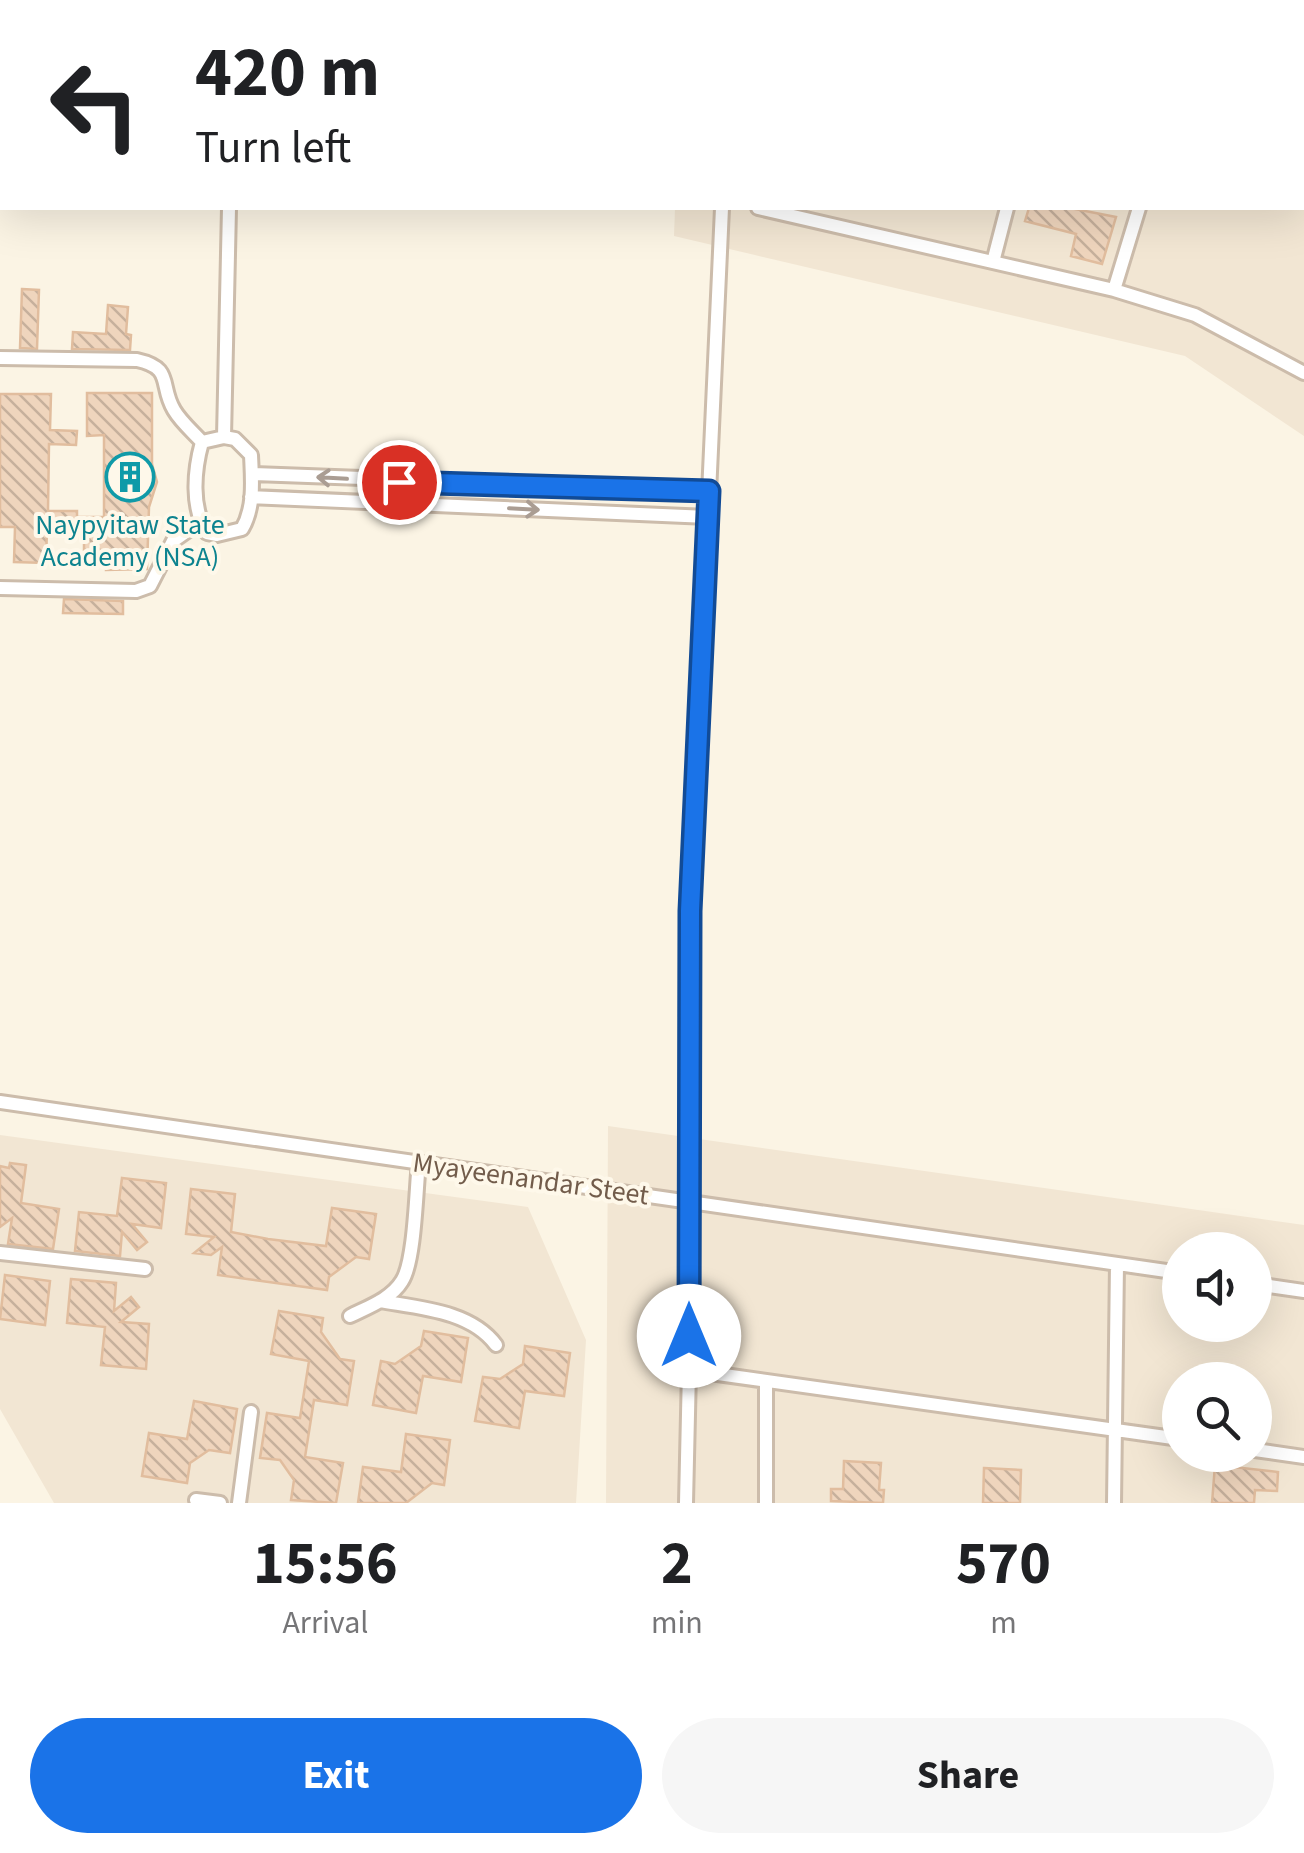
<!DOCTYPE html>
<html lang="en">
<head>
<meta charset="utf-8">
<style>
  body { margin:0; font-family:"Source Sans 3",sans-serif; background:#f6f6f6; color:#202124; height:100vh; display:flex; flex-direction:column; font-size:38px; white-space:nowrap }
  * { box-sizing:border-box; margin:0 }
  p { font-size:32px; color:#757577 }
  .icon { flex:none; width:55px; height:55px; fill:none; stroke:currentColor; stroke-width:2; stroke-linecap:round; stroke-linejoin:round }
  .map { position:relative; height:1503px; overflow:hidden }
  .side { display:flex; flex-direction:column; background:#fff; flex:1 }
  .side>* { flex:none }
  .guide { position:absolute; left:0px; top:0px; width:1305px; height:210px; box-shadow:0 10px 40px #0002; background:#fff; color:#202124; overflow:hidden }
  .controls { position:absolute; left:1162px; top:1232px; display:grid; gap:20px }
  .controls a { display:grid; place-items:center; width:110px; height:110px; border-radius:50%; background:#fff; box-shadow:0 10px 40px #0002; font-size:50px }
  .pin { position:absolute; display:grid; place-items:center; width:85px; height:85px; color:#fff; margin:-42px; border:5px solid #fff; border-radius:50%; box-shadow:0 2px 10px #0007 }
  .me { position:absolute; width:110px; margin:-55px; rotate:0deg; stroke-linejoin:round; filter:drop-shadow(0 0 8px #0008) }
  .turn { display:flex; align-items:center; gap:35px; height:210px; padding:0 30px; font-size:45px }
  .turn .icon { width:130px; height:130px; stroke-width:2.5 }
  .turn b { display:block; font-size:70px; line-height:85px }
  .eta { display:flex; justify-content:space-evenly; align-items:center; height:170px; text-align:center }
  .eta b { font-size:60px; font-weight:700; line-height:70px }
  .cta { display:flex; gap:20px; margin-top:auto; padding:20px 30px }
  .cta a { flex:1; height:115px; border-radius:60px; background:#1a73e8; color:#fff; font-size:40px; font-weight:700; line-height:115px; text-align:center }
  .cta a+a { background:#f6f6f6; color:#202124 }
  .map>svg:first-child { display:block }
  .residential { fill:#f2e6d3; fill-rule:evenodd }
  .building { fill:url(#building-back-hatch); stroke:#e1bd9e; stroke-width:2.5 }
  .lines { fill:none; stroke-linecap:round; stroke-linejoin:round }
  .minor-casing { stroke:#ccbcab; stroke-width:18 }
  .minor { stroke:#fff; stroke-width:12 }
  .oneway { stroke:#aa9d93 }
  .route-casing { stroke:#114b97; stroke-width:25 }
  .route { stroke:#1a73e8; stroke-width:18 }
  .labels { text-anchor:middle; stroke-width:8; stroke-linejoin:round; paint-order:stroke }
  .culture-label { font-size:28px; fill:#0d838f; stroke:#fef8ea }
  .street-label { font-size:28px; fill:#725c4b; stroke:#fef8ea }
</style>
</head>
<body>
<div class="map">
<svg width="1304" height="1503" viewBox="0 0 1304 1503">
  <defs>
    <pattern id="building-back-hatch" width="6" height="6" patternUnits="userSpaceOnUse" patternTransform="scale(2.5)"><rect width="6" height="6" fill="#efd5bd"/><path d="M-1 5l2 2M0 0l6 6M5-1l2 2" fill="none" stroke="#c6b09c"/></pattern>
  </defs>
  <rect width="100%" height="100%" fill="#fbf4e4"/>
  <path class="residential" d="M687,0H1304V436L1185,356L674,236L675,208H1302V2H686Z
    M608,1126L1304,1225V1503H606ZM1180,1250H1255V1325H1180ZM1180,1380H1255V1455H1180Z
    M0,1135L528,1207L586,1340L576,1503H54L0,1409Z"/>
  <path class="building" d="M1029,208H1070L1116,217L1102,264L1071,256L1076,234L1025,221Z
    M22,289L39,290L37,349L20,348Z
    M108,305L128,307L126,334L131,335L130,350L72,349L73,332L106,334Z
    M87,393H152V464L157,482L149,507L147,569L106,570V562H84V528H47L46,563L14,562L15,527H0V394H51L50,430L77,431L76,445L49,444L48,511H77V517H104V435L87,436Z
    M64,599L123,601V614L63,613Z
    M10,1163L26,1165L21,1203L59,1209L53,1249L8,1244L12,1218L0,1227V1166L9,1168Z
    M122,1178L166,1183L161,1228L132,1224L147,1242L137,1250L122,1232L120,1256L75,1251L79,1212L117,1216Z
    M191,1189L235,1194L231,1232L268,1239L326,1246L332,1208L376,1214L369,1259L356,1257L329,1277L327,1290L218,1275L222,1247L211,1255L194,1253L214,1237L186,1234Z
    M5,1275L50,1281L45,1325L0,1319Z
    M71,1279L116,1283L114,1311L131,1297L139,1307L121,1322L149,1324L146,1369L101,1365L105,1327L67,1323Z
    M279,1311L323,1318L321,1332L340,1359L354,1361L347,1405L314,1400L305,1457L343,1463L336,1503L291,1500L294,1480L280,1460L260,1458L267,1413L300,1418L309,1361L271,1354Z
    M424,1331L468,1338L461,1382L423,1376L416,1413L373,1405L381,1361L395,1364L421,1346Z
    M525,1346L570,1353L564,1396L525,1391L519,1428L475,1421L483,1377L500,1379L523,1364Z
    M194,1401L237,1409L230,1453L209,1450L190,1463L187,1483L142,1476L149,1433L187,1439Z
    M406,1434L450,1440L444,1485L432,1483L406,1503H358L363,1467L401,1472Z
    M844,1461L881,1463L879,1490H884L883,1503L831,1501V1489H843Z
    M1215,1465L1278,1472L1277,1491L1255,1490L1254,1503H1212Z
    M984,1468L1021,1470L1020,1503H983Z"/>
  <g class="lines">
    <g class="minor-casing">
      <path id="minor" d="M233,2V0
        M729,2V0
        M1216,2L1218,0
        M758,208L1114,290L1195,315L1304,373
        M993,262L1007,208
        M1114,290L1139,208
        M0,358L137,360C174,368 159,385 174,410C181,422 193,432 202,442
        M224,437L235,439L251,455C252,479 255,507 242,529L217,535L207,533C191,507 194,471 202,442Z
        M224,437L229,208
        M252,474L709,491
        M251,497L708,517
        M0,588L136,591L150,586L173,541L200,522
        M0,1102L1180,1273
        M0,1253L145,1269
        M1255,1284L1304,1291
        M380,1301C420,1308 471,1311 496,1345
        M350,1316C368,1307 391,1299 402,1281C415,1261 416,1189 419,1162
        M689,1370L1180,1439
        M766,1381V1503
        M1255,1450L1304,1457
        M196,1500L220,1503
        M239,1503L251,1412
        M686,1503L689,1370L690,911L722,208
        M1114,1503L1117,1264"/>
    </g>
    <use href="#minor" class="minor"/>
  </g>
  <defs><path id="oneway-shaft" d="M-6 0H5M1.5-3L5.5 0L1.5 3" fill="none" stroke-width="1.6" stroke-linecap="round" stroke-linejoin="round" transform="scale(2.5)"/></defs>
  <g class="oneway">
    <use href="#oneway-shaft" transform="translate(332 478) rotate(-177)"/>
    <use href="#oneway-shaft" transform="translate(524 509) rotate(3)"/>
  </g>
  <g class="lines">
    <g class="route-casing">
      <path id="route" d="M399,482L709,491L690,911L689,1336"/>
    </g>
    <use href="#route" class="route"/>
  </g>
  <defs>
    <g id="building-ring" transform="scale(2.5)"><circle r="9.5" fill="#fef8ea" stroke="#0f9aa8" stroke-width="1.5"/><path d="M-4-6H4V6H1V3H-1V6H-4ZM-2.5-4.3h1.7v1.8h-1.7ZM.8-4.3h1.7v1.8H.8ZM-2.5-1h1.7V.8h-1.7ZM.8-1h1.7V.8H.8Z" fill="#0f9aa8"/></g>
  </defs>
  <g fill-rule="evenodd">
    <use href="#building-ring" x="130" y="477"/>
  </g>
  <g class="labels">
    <g class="culture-label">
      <text x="130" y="534">Naypyitaw State<tspan x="130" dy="32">Academy (NSA)</tspan></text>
    </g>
    <g class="street-label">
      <text transform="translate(531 1178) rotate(8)" y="10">Myayeenandar Steet</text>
    </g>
  </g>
</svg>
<div class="controls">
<a><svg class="icon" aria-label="sound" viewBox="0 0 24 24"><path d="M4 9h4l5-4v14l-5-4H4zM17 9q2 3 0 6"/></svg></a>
<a><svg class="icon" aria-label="search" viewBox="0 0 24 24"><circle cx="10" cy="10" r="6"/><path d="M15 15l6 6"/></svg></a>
</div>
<div class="pin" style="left:399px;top:482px;background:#d93025"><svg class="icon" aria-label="arrive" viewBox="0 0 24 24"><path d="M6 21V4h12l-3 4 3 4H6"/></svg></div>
<svg class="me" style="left:689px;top:1336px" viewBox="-20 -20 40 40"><circle r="19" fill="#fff"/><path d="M0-13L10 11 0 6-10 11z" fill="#1a73e8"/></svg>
<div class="guide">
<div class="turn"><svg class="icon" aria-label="left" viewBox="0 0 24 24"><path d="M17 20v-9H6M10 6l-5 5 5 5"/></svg><div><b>420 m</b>Turn left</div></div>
</div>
</div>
<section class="side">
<div class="eta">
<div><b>15:56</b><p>Arrival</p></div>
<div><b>2</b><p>min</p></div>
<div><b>570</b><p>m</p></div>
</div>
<div class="cta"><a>Exit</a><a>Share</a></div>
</section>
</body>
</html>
